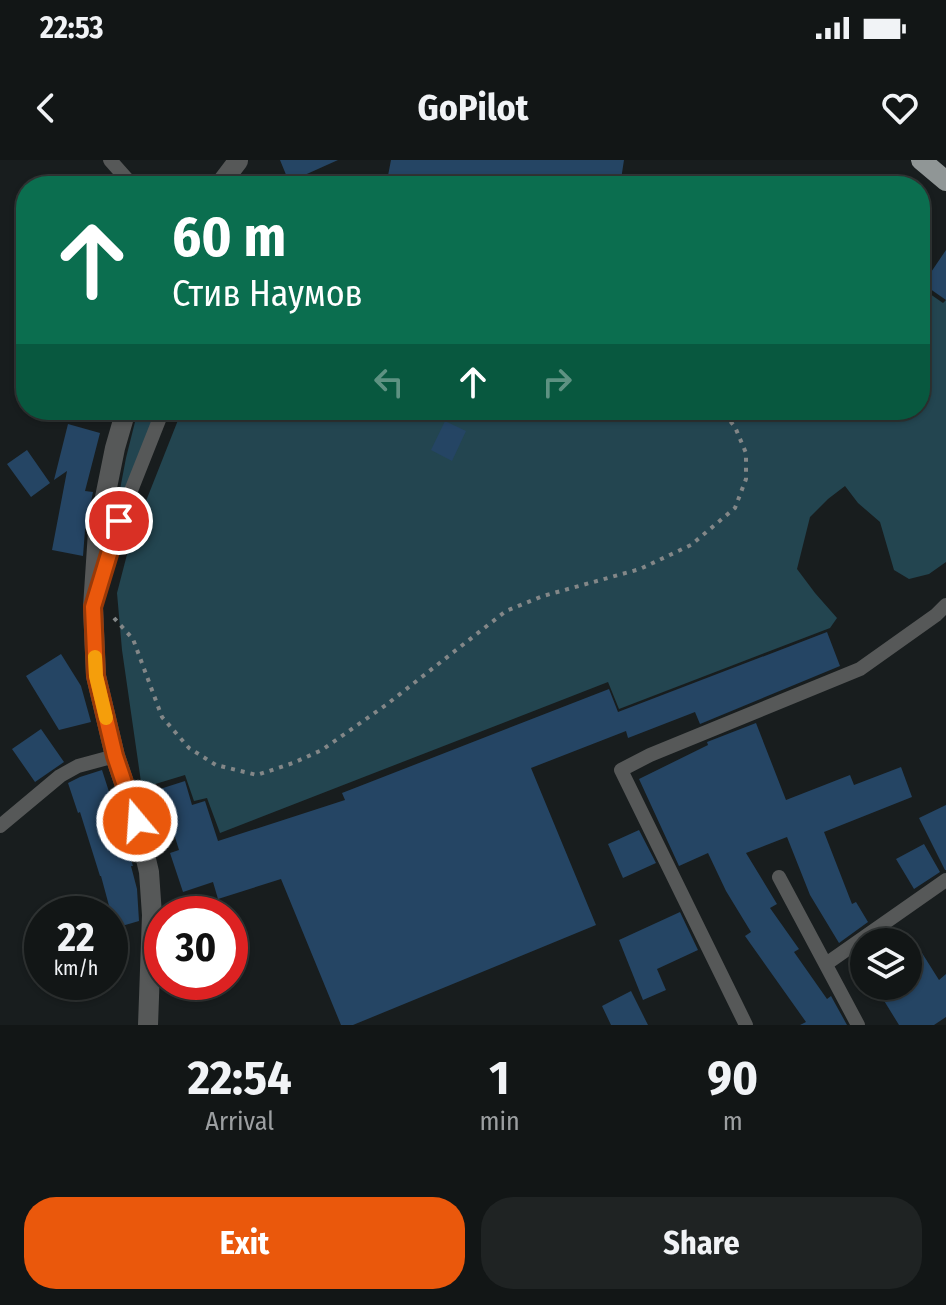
<!DOCTYPE html>
<html lang="en">
<head>
<meta charset="utf-8">
<style>
  body { margin:0; font-family:"Fira Sans Condensed",sans-serif; background:#1f2323; color:#f1f3f6; height:100vh; display:flex; flex-direction:column; font-size:30px; white-space:nowrap }
  * { box-sizing:border-box; margin:0 }
  p { font-size:26px; color:#9c9fa1 }
  .icon { flex:none; width:44px; height:44px; fill:none; stroke:currentColor; stroke-width:2; stroke-linecap:round; stroke-linejoin:round }
  .map { position:relative; height:865px; overflow:hidden }
  .drawer { display:flex; flex-direction:column; background:#121616; flex:1 }
  .drawer>* { flex:none }
  .top-card { position:absolute; left:16px; top:16px; width:914px; height:244px; border-radius:32px; box-shadow:0 2px 6px #0004,0 0 0 2px #313535; background:#0b6e4f; color:#fff; overflow:hidden }
  .buttons { position:absolute; left:850px; top:768px; display:grid; gap:16px }
  .buttons a { display:grid; place-items:center; width:72px; height:72px; border-radius:50%; background:#121616; box-shadow:0 2px 6px #0004,0 0 0 2px #313535; font-size:40px }
  .speed { position:absolute; left:24px; top:736px; display:flex; gap:16px; font-size:40px; font-weight:700; text-align:center }
  .speed>* { display:grid; place-content:center; width:104px; height:104px; border-radius:50%; background:#121616; box-shadow:0 2px 6px #0004,0 0 0 2px #313535; line-height:1 }
  .speed small { font-size:20px; font-weight:400 }
  .speed .limit { border:12px solid #d22; background:#fff; color:#111 }
  .pin { position:absolute; display:grid; place-items:center; width:68px; height:68px; color:#fff; margin:-34px; border:4px solid #fff; border-radius:50%; box-shadow:0 2px 8px #0007 }
  .me { position:absolute; width:88px; margin:-44px; rotate:342deg; stroke-linejoin:round; filter:drop-shadow(0 0 6px #0008) }
  .turn { display:flex; align-items:center; gap:28px; height:168px; padding:0 24px; font-size:36px }
  .turn .icon { width:104px; height:104px; stroke-width:2.5 }
  .turn b { display:block; font-size:56px; line-height:68px }
  .lanes { display:flex; align-items:center; height:76px; padding:0 24px; background:#0003; justify-content:center; gap:40px; direction:ltr }
  .lanes .off { opacity:.35 }
  .eta { display:flex; justify-content:space-evenly; align-items:center; height:136px; text-align:center }
  .eta b { font-size:48px; font-weight:700; line-height:56px }
  .primary-button { display:flex; gap:16px; margin-top:auto; padding:16px 24px }
  .primary-button a { flex:1; height:92px; border-radius:32px; background:#ea580c; color:#fff; font-size:32px; font-weight:700; line-height:92px; text-align:center }
  .primary-button a+a { background:#1f2323; color:#f1f3f6 }
  .status { display:flex; justify-content:space-between; align-items:center; height:56px; padding:0 40px; background:#121616; direction:ltr }
  .status svg { height:22px; fill:currentColor }
  header { display:flex; justify-content:space-between; align-items:center; height:104px; padding:0 24px; background:#121616; font-size:36px; font-weight:700 }
  .map>svg:first-child { display:block }
  .green { fill:#234550 }
  .building { fill:#254564 }
  .lines { fill:none; stroke-linecap:round; stroke-linejoin:round }
  .path { stroke:#838788; stroke-width:4; stroke-dasharray:4 6; stroke-linecap:butt }
  .lane { stroke:#565858; stroke-width:14 }
  .street { stroke:#565858; stroke-width:20 }
  .primary { stroke:#909696; stroke-width:20 }
  .route-casing { stroke:#983908; stroke-width:20 }
  .route { stroke:#ea580c; stroke-width:14 }
  .slow { stroke:#f59e0b; stroke-width:14 }
</style>
</head>
<body>
<div class="status"><b>22:53</b><svg viewBox="0 0 49 12"><path d="M0 12V9h3v3zM5 12V6h3v6zM10 12V3h3v9zM15 12V0h3v12zM26 1h20v11H26zM47 4h2v5h-2z"/></svg></div>
<header><svg class="icon" aria-label="back" viewBox="0 0 24 24"><path d="M15 5l-7 7 7 7"/></svg>GoPilot<svg class="icon" aria-label="heart" viewBox="0 0 24 24"><path d="M12 20l-8-8c-3-5 5-10 8-4 3-6 11-1 8 4z"/></svg></header>
<div class="map">
<svg width="946" height="865" viewBox="0 0 946 865">
  <rect width="100%" height="100%" fill="#181d1e"/>
  <path class="green" d="M920,127L943,143L946,140V402L929,414L909,419L894,410L880,362L858,343L845,326L828,339L810,357L797,409L815,433L837,458L830,468L619,549L608,522L220,673L207,638L194,641L185,615L152,625L141,622L122,490L117,433L131,379L182,250H920Z
    M138,250H162L110,382L126,298Z"/>
  <path class="building" d="M280,0H338L289,22Z
    M391,0H624L620,26H386Z
    M946,90V140L923,124Z
    M445,261L466,271L452,301L431,290Z
    M68,264L100,273L85,331L93,332L85,370L83,396L52,390L67,311L54,320Z
    M27,290L50,323L31,337L7,304Z
    M827,472L840,506L700,564L695,552L628,578L626,571L531,608L596,765L353,865H341L281,719L218,739L213,722L183,732L170,693L179,690L160,629L185,621L192,645L205,641L218,681L345,640L342,633L609,529L618,552Z
    M61,494L81,526L91,562L59,570L26,516Z
    M756,563L786,640L850,615L854,625L901,607L912,637L824,672L852,744L856,742L868,762L839,783L810,735L787,677L746,693L777,744L770,748L799,789L794,792L827,839L831,836L847,865H800L806,862L745,776L751,772L726,731L708,693L679,706L639,619L708,585L707,582Z
    M41,569L64,602L35,622L12,589Z
    M102,610L133,706H131L137,729L139,761L115,768L101,716H100L80,652L78,653L68,623L80,617Z
    M946,645V710H945L919,658Z
    M639,670L656,703L623,718L608,684Z
    M924,684L940,712L914,729L896,699Z
    M680,752L698,790L657,809L666,830L643,840L619,780Z
    M922,793L939,820L946,814V857L934,865H899L875,826H908V801Z
    M631,831L648,865H611L602,846Z"/>
  <g class="lines">
    <path class="path" d="M114,458L133,479L162,557L189,588L216,605L257,615L293,603L322,590L386,545L506,451L543,436L640,409L691,385L735,348L746,319V293L735,267L721,250"/>
    <path class="lane" d="M110,0L133,26
      M101,420L119,361L163,250
      M0,666L60,616L78,606L115,596
      M779,717L858,865
      M826,804L946,720
      M746,865L621,610L650,595L860,509L936,455L946,445"/>
    <path class="street" d="M219,26L238,1
      M126,250L115,288L98,372L93,447L96,516L115,596L137,661L149,712L152,755L148,865"/>
    <path class="primary" d="M921,0L946,21"/>
  </g>
  <g class="lines">
    <g class="route-casing">
      <path id="route" d="M119,361L93,447L96,516L115,596L137,661"/>
    </g>
    <use href="#route" class="route"/>
    <path class="slow" d="M95,497L96,516L106,558"/>
  </g>
</svg>
<div class="buttons">
<a><svg class="icon" aria-label="layers" viewBox="0 0 24 24"><path d="M12 4l9 5-9 5-9-5zM3 14l9 5 9-5"/></svg></a>
</div>
<div class="speed"><div>22<small>km/h</small></div><div class="limit">30</div></div>
<div class="pin" style="left:119px;top:361px;background:#d93025"><svg class="icon" aria-label="arrive" viewBox="0 0 24 24"><path d="M6 21V4h12l-3 4 3 4H6"/></svg></div>
<svg class="me" style="left:137px;top:661px" viewBox="-20 -20 40 40"><circle r="17" fill="#ea580c" stroke="#fff" stroke-width="3"/><path d="M0-11L8 9 0 5-8 9z" fill="#fff"/></svg>
<div class="top-card">
<div class="turn"><svg class="icon" aria-label="ahead" viewBox="0 0 24 24"><path d="M12 20V5M6 11l6-6 6 6"/></svg><div><b>60 m</b>Стив Наумов</div></div>
<div class="lanes"><svg class="icon off" aria-label="left" viewBox="0 0 24 24"><path d="M17 20v-9H6M10 6l-5 5 5 5"/></svg><svg class="icon" aria-label="ahead" viewBox="0 0 24 24"><path d="M12 20V5M6 11l6-6 6 6"/></svg><svg class="icon off" aria-label="right" viewBox="0 0 24 24"><path d="M7 20v-9h11M14 6l5 5-5 5"/></svg></div>
</div>
</div>
<section class="drawer">
<div class="eta">
<div><b>22:54</b><p>Arrival</p></div>
<div><b>1</b><p>min</p></div>
<div><b>90</b><p>m</p></div>
</div>
<div class="primary-button"><a>Exit</a><a>Share</a></div>
</section>
</body>
</html>
